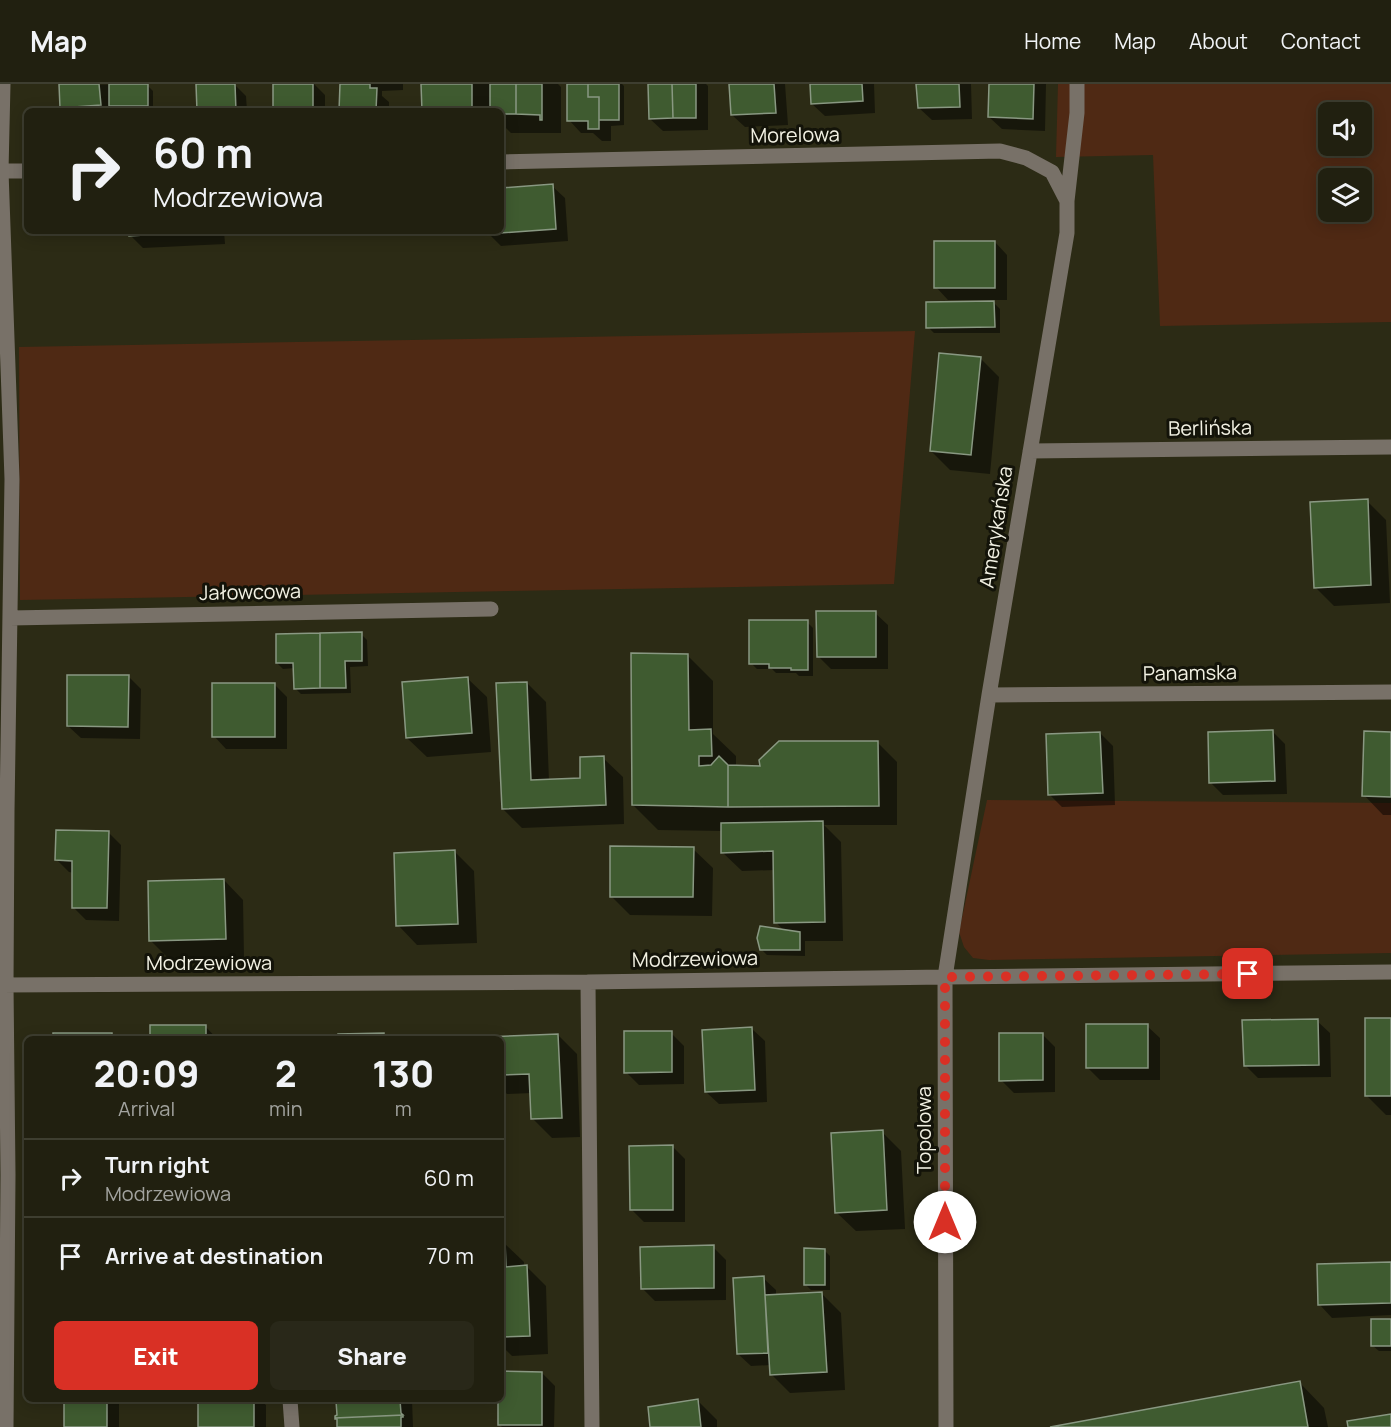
<!DOCTYPE html>
<html lang="en">
<head>
<meta charset="utf-8">
<style>
  body { margin:0; font-family:Manrope,sans-serif; background:#292819; color:#f1f3f6; height:100vh; display:flex; flex-direction:column; font-size:22px; white-space:nowrap }
  * { box-sizing:border-box; margin:0 }
  p { font-size:20px; color:#a2a39f }
  .icon { flex:none; width:33px; height:33px; fill:none; stroke:currentColor; stroke-width:2; stroke-linecap:round; stroke-linejoin:round }
  .map { position:relative; flex:1; overflow:hidden }
  .details { position:absolute; left:24px; top:952px; width:480px; height:366px; display:flex; flex-direction:column; background:#212010; border-radius:9px; box-shadow:0 3px 15px #0003,0 0 0 2px #3e3e30 }
  .details>* { flex:none }
  .hud { position:absolute; left:24px; top:24px; width:480px; height:126px; border-radius:9px; box-shadow:0 3px 15px #0003,0 0 0 2px #3e3e30; background:#212010; color:#f1f3f6; overflow:hidden }
  .fabs { position:absolute; left:1318px; top:18px; display:grid; gap:12px }
  .fabs a { display:grid; place-items:center; width:54px; height:54px; border-radius:9px; background:#212010; box-shadow:0 3px 15px #0003,0 0 0 2px #3e3e30; font-size:30px }
  .pin { position:absolute; display:grid; place-items:center; width:51px; height:51px; color:#fff; margin:-26px; border-radius:12px; box-shadow:0 3px 9px #0006 }
  .me { position:absolute; width:66px; margin:-33px; rotate:0deg; stroke-linejoin:round; filter:drop-shadow(0 0 4px #0008) }
  .turn { display:flex; align-items:center; gap:21px; height:126px; padding:0 30px; font-size:27px }
  .turn .icon { width:78px; height:78px; stroke-width:2.5 }
  .turn b { display:block; font-size:42px; line-height:51px }
  .eta { display:flex; justify-content:space-evenly; align-items:center; height:102px; text-align:center }
  .eta b { font-size:36px; font-weight:800; line-height:42px }
  .cta { display:flex; gap:12px; margin-top:auto; padding:12px 30px }
  .cta a { flex:1; height:69px; border-radius:9px; background:#d93025; color:#fff; font-size:24px; font-weight:800; line-height:69px; text-align:center }
  .cta a+a { background:#292819; color:#f1f3f6 }
  ul { padding:0; list-style:none }
  li { display:flex; align-items:center; gap:18px; height:78px; padding:0 30px; border-top:2px solid #3e3e30 }
  li div { flex:1 }
  li b { display:block; font-size:22px }
  li em { font-style:normal }
  header { display:flex; align-items:center; gap:36px; box-sizing:border-box; height:84px; padding:0 30px; background:#212010; border-bottom:2px solid #3e3e30 }
  header strong { font-size:28px }
  nav { display:flex; gap:33px; margin-inline-start:auto; font-size:21px }
  .map>svg:first-child { display:block }
  .green { fill:#4f2914; fill-rule:evenodd }
  .shadow { fill:#0007 }
  .building { fill:#3f5b30; stroke:#899882; stroke-width:1.5 }
  .lines { fill:none; stroke-linecap:round; stroke-linejoin:round }
  .minor { stroke:#787168; stroke-width:15 }
  .route { stroke:#d93025; stroke-width:10; stroke-dasharray:0 18 }
  .labels { text-anchor:middle; stroke-width:6; stroke-linejoin:round; paint-order:stroke }
  .street-label { font-size:20px; fill:#f2f1e3; stroke:#131309 }
</style>
</head>
<body>
<header>
<strong>Map</strong>
<nav><a>Home</a><a>Map</a><a>About</a><a>Contact</a></nav>
</header>
<div class="map">
<svg width="1391" height="1343" viewBox="0 0 1391 1343">
  <rect width="100%" height="100%" fill="#2c2b15"/>
  <path class="green" d="M1058,0H1391V238L1160,242L1153,71L1056,73ZM1329,28H1362V62H1329ZM1329,94H1362V128H1329Z
    M915,247L894,500L20,516L19,263Z
    M987,716L1391,719V869L989,876L973,874L964,863L959,848Z"/>
  <path class="shadow" d="M60,0L147,1L153,7V27H116L112,23V27H65L62,23Z
    M234,0L246,12L247,27H199Z
    M274,0H314L325,11V27H274Z
    M341,0H403V6L382,7V12L389,18V27H341Z
    M455,0H489L492,2V0H558L561,3V49H511L501,39V27H423Z
    M569,0H622L624,2V41L611,42V57H602L593,49H581L569,36Z
    M650,0H706L708,2V46L663,47L650,35Z
    M731,0H785L788,41L745,43L732,31Z
    M811,0H874L875,29L825,32L812,20Z
    M918,0H971L972,35L932,36L919,24Z
    M990,0H1046L1045,47L1002,45L989,33Z
    M552,102L565,114L568,157L501,162L488,149V147H501V105Z
    M130,147H224L225,160L143,164L130,151Z
    M995,158L1007,171V216H948L936,203Z
    M994,219L1000,225V249H934L928,243Z
    M980,274L999,293L990,390L950,386L931,367Z
    M1367,417L1386,436L1390,519L1334,522L1315,503Z
    M875,529L888,541V585H831L818,572Z
    M807,538L813,544V592H799L796,589H776L772,585H757L751,579Z
    M361,550L367,556L368,582L350,583L351,609L301,610L295,604V584L283,585L277,579Z
    M687,571L713,597V650L736,672V683H761L878,659L897,678V741H824L841,758L843,857H805V872L767,871L761,865L784,847L776,838L775,786L742,787L722,768V747L658,746L633,721Z
    M128,592L141,605L140,655L81,654L68,642Z
    M467,594L487,613L491,668L427,673L407,654Z
    M527,599L546,618L549,697L582,696L603,674L623,693L624,740L522,744L503,725Z
    M274,600L287,613V665H226L214,652Z
    M1273,648L1285,660L1287,710L1223,711L1211,699Z
    M1100,649L1113,662L1115,721L1062,723L1049,710Z
    M1391,649V731H1383L1364,711Z
    M108,748L121,761L119,837L86,836L73,823L74,789L69,788L57,776Z
    M693,765L713,784L712,832L630,831L611,812Z
    M455,768L474,787L477,859L417,861L398,841Z
    M224,796L243,816L244,873L169,875L150,856Z
    M1391,935V1031H1386L1367,1012Z
    M1317,937L1330,949L1331,993L1258,994L1245,981Z
    M1147,942L1160,954V996H1100L1087,983Z
    M206,943L218,956H152Z
    M752,945L765,957L767,1018L719,1020L706,1008Z
    M671,949L684,962V1000L639,1001L626,988Z
    M1042,950L1055,963V1008L1014,1009L1001,996Z
    M558,951L577,970L580,1053L552,1054L533,1035L532,1009L507,1010L501,1004V956Z
    M882,1048L901,1067L905,1145L856,1147L836,1128Z
    M672,1062L685,1075V1138H644L631,1125Z
    M501,1144V1159H504L524,1178V1183H527L546,1202L548,1270L512,1272L501,1261Z
    M713,1163L726,1176V1216L655,1217L642,1204Z
    M824,1166L830,1172V1206H811L805,1200Z
    M1391,1179V1231L1332,1234L1320,1221Z
    M763,1194L776,1206V1212L821,1209L841,1229L845,1306L790,1309L771,1290V1281L751,1282L738,1270Z
    M1391,1236V1267H1379L1373,1262Z
    M501,1289H542L555,1302L554,1343H502L499,1340Z
    M1299,1298L1324,1324L1328,1343H1058Z
    M65,1316H119V1343H65Z
    M200,1316H260L266,1321V1343H200Z
    M348,1316H412L413,1343H339Z
    M698,1317L717,1336V1343H652Z"/>
  <path class="building" d="M59,0H99L101,21L60,24Z
    M109,0H148V22H109Z
    M196,0H235L236,27H197Z
    M273,0H313V27H273Z
    M340,0H370V4H377L376,27H339Z
    M421,0H472V24L459,25V27H422Z
    M490,0H516V30H501V27H490Z
    M516,0H542V36H540V31L516,30Z
    M567,0H588V13H599V45H588V37H567Z
    M588,0H619V36H599V13H588Z
    M648,0H672L673,34L649,35Z
    M672,0H696V34H673Z
    M729,0H774L776,29L731,31Z
    M810,0H862L863,17L811,20Z
    M916,0H959L960,23L918,24Z
    M989,0H1034L1033,35L988,33Z
    M553,100L556,145L487,150L486,147H501V104Z
    M129,147H213L129,152Z
    M934,157H995V204H934Z
    M994,217L995,243L926,244V218Z
    M939,269L981,273L971,371L930,367Z
    M1368,415L1371,501L1314,504L1310,418Z
    M816,527H876V573H817Z
    M749,536H808V586H791V584H769V580H749Z
    M362,548V577H345L346,604H320V549Z
    M320,549V604L294,605L293,579H276V550Z
    M631,569L688,570L689,646L711,645L712,672H699V682L711,681L719,672L728,681V723L632,721Z
    M67,591H129L128,643L67,642Z
    M468,593L472,649L406,654L402,598Z
    M527,598L531,696L580,694V673L604,672L606,721L502,725L496,599Z
    M212,599H275V653H212Z
    M1273,646L1275,697L1209,699L1208,648Z
    M1364,647L1391,648V713L1362,712Z
    M1100,648L1103,709L1048,711L1046,650Z
    M779,657H878L879,722L728,723V681L760,682L759,676Z
    M823,737L825,838L774,839L773,767L721,769V739Z
    M56,746L109,747L107,824H72V777L55,776Z
    M610,762L694,763L693,813H610Z
    M455,766L458,840L396,842L394,769Z
    M224,795L226,855L149,857L148,797Z
    M760,842L800,848V866H760L757,854Z
    M1365,934H1391V1012H1365Z
    M1318,935L1319,981L1244,982L1242,936Z
    M1086,940H1148V984H1086Z
    M150,941H206V956H150Z
    M752,943L755,1006L705,1008L702,946Z
    M624,947H672V988L624,989Z
    M53,949H112V956H53Z
    M384,949V956H338V950Z
    M999,949H1043V996L999,997Z
    M558,950L562,1034L531,1035L529,990L501,991V956H485V953Z
    M291,952L292,956H242V953Z
    M883,1046L887,1126L835,1129L831,1049Z
    M673,1061V1126H630L629,1062Z
    M501,1157H505L506,1183L527,1181L530,1252L501,1253Z
    M714,1161V1204L641,1205L640,1163Z
    M804,1164L825,1165V1201H804Z
    M1391,1178V1219L1318,1221L1317,1180Z
    M764,1192L768,1269L737,1270L733,1194Z
    M822,1208L827,1288L770,1291L765,1211Z
    M1371,1235H1391V1262H1371Z
    M501,1287L542,1288V1341H498V1316H501Z
    M1300,1297L1308,1343H1050Z
    M698,1315L701,1343H650L648,1323Z
    M64,1316H107V1343H64Z
    M198,1316H254V1343H198Z
    M347,1316H400L401,1329L403,1331L335,1334V1332L337,1331L336,1317Z
    M1391,1330V1343H1348L1347,1337Z
    M403,1331V1333H401V1343H337V1335H335V1334Z"/>
  <g class="lines">
    <path class="minor" d="M3,0L1,87L12,395L7,728L6,901L8,1091L6,1343
      M501,78L1000,67L1026,74L1052,88L1067,117
      M1,87H27
      M1030,367L1391,363
      M10,534L491,525
      M989,611L1391,608
      M588,898L592,1343
      M0,901L588,898L945,893L1391,888
      M290,1316L292,1343
      M946,1343L945,893L989,611L1067,149V117L1077,29V0"/>
  </g>
  <g class="lines">
    <path class="route" d="M945,1138V893L1248,890"/>
  </g>
  <g class="labels">
    <g class="street-label">
      <text transform="translate(795 51) rotate(-1)" y="7">Morelowa</text>
      <text transform="translate(1210 344) rotate(-1)" y="7">Berlińska</text>
      <text transform="translate(996 443) rotate(-81)" y="7">Amerykańska</text>
      <text transform="translate(250 508) rotate(-1)" y="7">Jałowcowa</text>
      <text transform="translate(1190 589) rotate(-1)" y="7">Panamska</text>
      <text transform="translate(695 875) rotate(-1)" y="7">Modrzewiowa</text>
      <text x="209" y="886">Modrzewiowa</text>
      <text transform="translate(924 1046) rotate(-90)" y="7">Topolowa</text>
    </g>
  </g>
</svg>
<div class="fabs">
<a><svg class="icon" aria-label="sound" viewBox="0 0 24 24"><path d="M4 9h4l5-4v14l-5-4H4zM17 9q2 3 0 6"/></svg></a>
<a><svg class="icon" aria-label="layers" viewBox="0 0 24 24"><path d="M12 4l9 5-9 5-9-5zM3 14l9 5 9-5"/></svg></a>
</div>
<div class="pin" style="left:1248px;top:890px;background:#d93025"><svg class="icon" aria-label="arrive" viewBox="0 0 24 24"><path d="M6 21V4h12l-3 4 3 4H6"/></svg></div>
<svg class="me" style="left:945px;top:1138px" viewBox="-20 -20 40 40"><circle r="19" fill="#fff"/><path d="M0-13L10 11 0 6-10 11z" fill="#d93025"/></svg>
<div class="hud">
<div class="turn"><svg class="icon" aria-label="right" viewBox="0 0 24 24"><path d="M7 20v-9h11M14 6l5 5-5 5"/></svg><div><b>60 m</b>Modrzewiowa</div></div>
</div>
<section class="details">
<div class="eta">
<div><b>20:09</b><p>Arrival</p></div>
<div><b>2</b><p>min</p></div>
<div><b>130</b><p>m</p></div>
</div>
<ul>
<li><svg class="icon" aria-label="right" viewBox="0 0 24 24"><path d="M7 20v-9h11M14 6l5 5-5 5"/></svg><div><b>Turn right</b><p>Modrzewiowa</p></div><em>60 m</em></li>
<li><svg class="icon" aria-label="arrive" viewBox="0 0 24 24"><path d="M6 21V4h12l-3 4 3 4H6"/></svg><div><b>Arrive at destination</b></div><em>70 m</em></li>
</ul>
<div class="cta"><a>Exit</a><a>Share</a></div>
</section>
</div>
</body>
</html>
